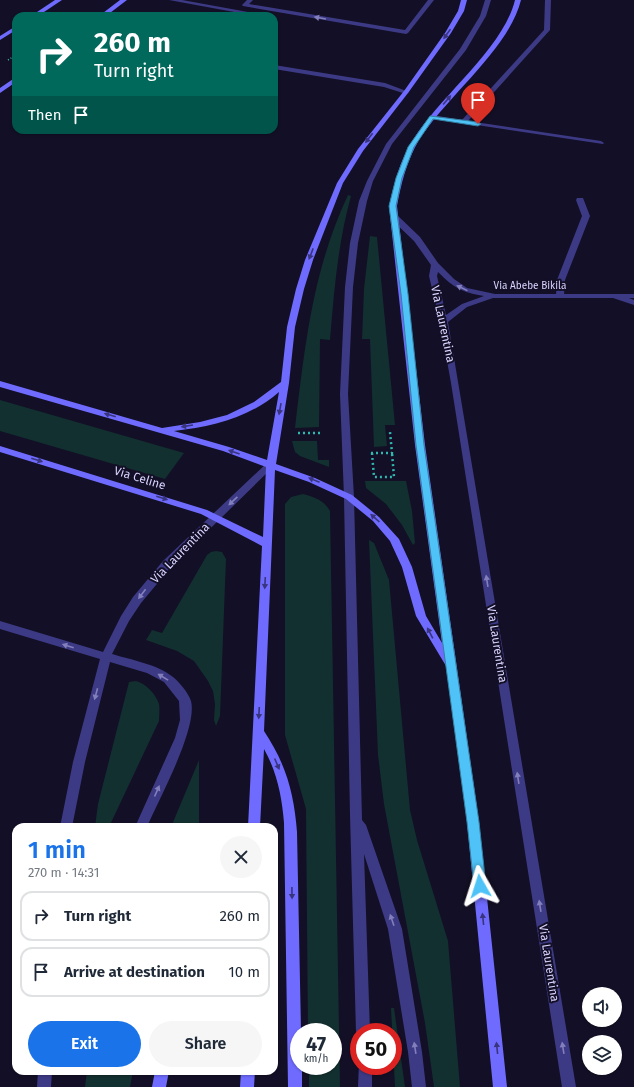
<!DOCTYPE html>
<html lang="en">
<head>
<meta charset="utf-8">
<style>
  body { margin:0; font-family:"Fira Sans",sans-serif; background:#f6f6f7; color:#1f2937; height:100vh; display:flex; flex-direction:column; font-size:15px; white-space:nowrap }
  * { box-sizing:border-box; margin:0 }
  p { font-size:13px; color:#747a83 }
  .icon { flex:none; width:22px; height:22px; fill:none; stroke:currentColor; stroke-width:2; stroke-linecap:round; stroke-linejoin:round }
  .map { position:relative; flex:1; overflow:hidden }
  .side { position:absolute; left:12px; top:823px; width:266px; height:252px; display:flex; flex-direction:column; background:#fff; border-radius:12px; box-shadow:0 1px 3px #0004 }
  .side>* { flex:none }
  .top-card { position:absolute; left:12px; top:12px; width:266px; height:122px; border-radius:12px; box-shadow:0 1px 3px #0004; background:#00695c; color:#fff; overflow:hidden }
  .buttons { position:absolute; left:582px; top:987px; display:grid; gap:8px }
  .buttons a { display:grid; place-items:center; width:40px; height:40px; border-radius:50%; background:#fff; box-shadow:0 1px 3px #0004; font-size:20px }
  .speed { position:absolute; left:290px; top:1023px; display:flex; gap:8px; font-size:20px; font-weight:700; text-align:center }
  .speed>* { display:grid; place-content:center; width:52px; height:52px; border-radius:50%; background:#fff; box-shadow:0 1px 3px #0004; line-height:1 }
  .speed small { font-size:10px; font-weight:400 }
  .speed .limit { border:6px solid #d22; background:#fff; color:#111 }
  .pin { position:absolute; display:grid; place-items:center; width:34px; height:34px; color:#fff; margin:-41px -17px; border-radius:50% 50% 50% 0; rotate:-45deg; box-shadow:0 0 4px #0007 }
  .pin .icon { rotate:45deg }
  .me { position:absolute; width:44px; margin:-22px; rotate:354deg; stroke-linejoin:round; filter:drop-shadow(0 0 3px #0008) }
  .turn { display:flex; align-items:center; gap:14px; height:84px; padding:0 16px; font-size:18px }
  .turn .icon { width:52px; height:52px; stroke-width:2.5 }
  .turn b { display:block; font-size:28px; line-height:34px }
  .then { display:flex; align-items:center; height:38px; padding:0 16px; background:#0003; gap:8px; font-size:15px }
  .round { display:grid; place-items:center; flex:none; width:42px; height:42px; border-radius:21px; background:#f6f6f7 }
  .overview { display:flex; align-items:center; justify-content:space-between; height:68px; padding:0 16px }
  h1 { font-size:24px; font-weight:600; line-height:30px; color:#1a73e8 }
  .primary-button { display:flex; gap:8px; margin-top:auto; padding:8px 16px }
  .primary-button a { flex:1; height:46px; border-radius:24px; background:#1a73e8; color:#fff; font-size:16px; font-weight:600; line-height:46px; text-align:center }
  .primary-button a+a { background:#f6f6f7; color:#1f2937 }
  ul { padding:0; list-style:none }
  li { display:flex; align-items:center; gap:12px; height:50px; margin:0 8px 6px; padding:0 8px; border:2px solid #e0e1e3; border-radius:12px }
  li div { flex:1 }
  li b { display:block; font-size:15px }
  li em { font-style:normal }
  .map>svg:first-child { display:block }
  .green { fill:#12302f }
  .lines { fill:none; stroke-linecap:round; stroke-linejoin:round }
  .path-far1 { stroke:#2fb8b0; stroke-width:1.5; stroke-dasharray:1 2; stroke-linecap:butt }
  .path { stroke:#2fb8b0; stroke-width:2.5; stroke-dasharray:2 3; stroke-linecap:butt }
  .lane { fill:#3d3a85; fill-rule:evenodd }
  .street { fill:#3d3a85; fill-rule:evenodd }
  .secondary { fill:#6f6bff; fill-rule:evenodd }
  .oneway { fill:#837fbc }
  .oneway2 { fill:#38347d }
  .route { fill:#4fc3f7; stroke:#337fa1 }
  .labels { text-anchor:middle; stroke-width:4; stroke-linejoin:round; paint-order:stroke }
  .far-street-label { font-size:10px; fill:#d9d4ff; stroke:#130f26 }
  .street-label { font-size:12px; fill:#d9d4ff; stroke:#130f26 }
</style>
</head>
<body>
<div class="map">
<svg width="634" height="1087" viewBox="0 0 634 1087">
  <rect width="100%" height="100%" fill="#130f26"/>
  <path class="green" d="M348,195L351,196C338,243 334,291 330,340L320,339L319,427L295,428C305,346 312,272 348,195Z
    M370,236L377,237L395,425H385L387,446L374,447L370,339H362L364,289Z
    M0,400L184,453L165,479L0,431Z
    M292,441H317L318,460H329V467L300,456L295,452Z
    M365,481H406L412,511L415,543L413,545L402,525L386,504L366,488Z
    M303,494C314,497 324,500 330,511L340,1087H309V1066H333V1032H308L306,809L285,735V504L291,497Z
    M369,540L374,543L389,580L410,810L417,840L448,941L460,1087H434L425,1023L384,804L378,755Z
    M216,551L222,552L226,559L220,716L216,726L214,720L215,704L213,691L208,681L194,661L177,651L146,640L152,630L162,633L207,555L211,552Z
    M136,681C145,683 156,694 159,704C160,709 159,715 159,721L109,827H95L98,804L129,682Z
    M199,760V827H171Z
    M391,1008H394L405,1087H395Z
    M87,1071H133L130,1087H85Z"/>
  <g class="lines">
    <path class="path-far1" d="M8,60L16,55"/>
    <path class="path" d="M298,433H323
      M371,453H392L390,432
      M372,453L374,477H394L392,453"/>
    <path class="lane" d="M169,0H182L248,12L245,14Z
      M247,0H253L249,4L405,30L428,0H434L408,33L406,34L243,6L242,5Z
      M485,0H491L486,16L466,50L392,144L373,181L367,201L358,243L353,287L348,394L354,497L362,820L366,825L402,929L422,1052L426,1087H412L408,1052L388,929L364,854L370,1032H359V1037L356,1032L350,815L344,497L340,394L345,287L350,243L359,201L367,181L386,144L460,49L480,16Z
      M545,0H551L550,30L468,121L601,141L604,143L603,144L430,118V116L432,115L462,120L544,30Z
      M274,65L385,83L409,92L406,94L384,87L274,69Z
      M577,198H583L590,216L565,280L564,295L560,297L556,295L557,280L582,216L576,200Z
      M613,294H619L634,300V305L613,298Z
      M359,1063V1066H372V1087H358Z"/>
    <path class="street" d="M390,214H396L420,237L438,263L454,279L467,288L495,294H634V298H493L467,307L448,322L576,1087H562L451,383L440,322L429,276L431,265L414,241L390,218ZM438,272C454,288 461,292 484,296L462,304L446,315L437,276Z
      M271,461L274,462L276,464L274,466L171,567L141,603L129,621L112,654C131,660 157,664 173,677C179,682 188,692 191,701C198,728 159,799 147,827H135L175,738L180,720L179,701L164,682L147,673L110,662L85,762L72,827H60L73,762L100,659L0,629V621L103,652L121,616L133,597L163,561L268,462Z
      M38,1071H52L51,1087H37Z"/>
    <path class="secondary" d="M55,0H62L38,16H31Z
      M120,0H127L106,16H99Z
      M461,0H467L464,11L451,33L408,93L363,151L343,183L313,260L304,289L295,327L289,383L276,464L315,478L352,495L379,517L399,539L412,567L426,616L442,643L415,445L389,206C394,184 400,160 413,140C440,96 503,49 515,0H521C509,49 447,96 419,140C407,160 401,184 397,206L425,445L479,822L507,1087H493L467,822L446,666L416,616L402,567L390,541L373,521L346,499L309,482L275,470L264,731C286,764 294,793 297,832L301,1032H299V1066H302V1087H288L284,823C282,797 277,772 264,749L260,827H248L262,546L201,514L0,452V446L207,510L263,537L266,467L223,451L0,387V381L162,428L200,422L227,415L254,402L281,382L287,327L296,289L305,260L337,183L358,149L404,91L445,33L458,11ZM279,392L267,460L229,447L174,431C212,427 249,418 279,392Z
      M16,26V30L0,40V36Z
      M16,77V82L0,93V88Z
      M155,1071H169L166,1087H152Z
      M241,1071H255L254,1087H240Z"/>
  </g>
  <defs><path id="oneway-solid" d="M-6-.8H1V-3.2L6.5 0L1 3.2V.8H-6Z"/></defs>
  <g class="oneway">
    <use href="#oneway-solid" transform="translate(320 18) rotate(-170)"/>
    <use href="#oneway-solid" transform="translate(462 288) rotate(-154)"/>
    <use href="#oneway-solid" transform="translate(233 501) rotate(137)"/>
    <use href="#oneway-solid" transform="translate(487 581) rotate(-99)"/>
    <use href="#oneway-solid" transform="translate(142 594) rotate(127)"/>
    <use href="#oneway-solid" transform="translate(68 646) rotate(-163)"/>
    <use href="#oneway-solid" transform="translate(163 677) rotate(-149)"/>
    <use href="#oneway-solid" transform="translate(96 694) rotate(105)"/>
    <use href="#oneway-solid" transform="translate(518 778) rotate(-99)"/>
    <use href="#oneway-solid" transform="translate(157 791) rotate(-66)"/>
    <use href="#oneway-solid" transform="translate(540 906) rotate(-99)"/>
    <use href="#oneway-solid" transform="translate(392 920) rotate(-109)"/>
    <use href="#oneway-solid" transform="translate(415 1048) rotate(-99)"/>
    <use href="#oneway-solid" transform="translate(563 1048) rotate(-99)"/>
  </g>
  <g class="oneway2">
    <use href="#oneway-solid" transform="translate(447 34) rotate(125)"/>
    <use href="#oneway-solid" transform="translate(447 100) rotate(-50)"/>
    <use href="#oneway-solid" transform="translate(369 138) rotate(127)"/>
    <use href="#oneway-solid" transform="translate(311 254) rotate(111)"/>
    <use href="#oneway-solid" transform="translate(280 409) rotate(100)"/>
    <use href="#oneway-solid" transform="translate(110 415) rotate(-164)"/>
    <use href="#oneway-solid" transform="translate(187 426) rotate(171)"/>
    <use href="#oneway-solid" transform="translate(234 452) rotate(-161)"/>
    <use href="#oneway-solid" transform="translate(37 460) rotate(17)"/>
    <use href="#oneway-solid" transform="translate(314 480) rotate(-158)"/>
    <use href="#oneway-solid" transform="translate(162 498) rotate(17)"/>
    <use href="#oneway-solid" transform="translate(375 518) rotate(-138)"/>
    <use href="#oneway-solid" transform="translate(265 583) rotate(93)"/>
    <use href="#oneway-solid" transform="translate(430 633) rotate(-118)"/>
    <use href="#oneway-solid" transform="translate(259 713) rotate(93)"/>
    <use href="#oneway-solid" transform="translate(277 764) rotate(67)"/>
    <use href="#oneway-solid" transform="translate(292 893) rotate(89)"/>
    <use href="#oneway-solid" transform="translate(483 919) rotate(-96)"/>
    <use href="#oneway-solid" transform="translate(497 1048) rotate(-96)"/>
  </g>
  <path class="route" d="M430,116L478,122L481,124L478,126L433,119L414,147L402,178L396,206L408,294L424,445L479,822L486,886L484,889L480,891L476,889L474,886L467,822L416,445L401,294L389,206L396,178L408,147Z"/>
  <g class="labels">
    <g class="far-street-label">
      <text x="530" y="289">Via Abebe Bikila</text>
    </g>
    <g class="street-label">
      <text transform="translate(443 324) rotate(78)" y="4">Via Laurentina</text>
      <text transform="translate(140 478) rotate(17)" y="4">Via Celine</text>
      <text transform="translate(180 553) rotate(-46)" y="4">Via Laurentina</text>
      <text transform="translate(497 644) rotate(81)" y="4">Via Laurentina</text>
      <text transform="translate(549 963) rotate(81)" y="4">Via Laurentina</text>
    </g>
  </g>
</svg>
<div class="buttons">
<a><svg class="icon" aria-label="sound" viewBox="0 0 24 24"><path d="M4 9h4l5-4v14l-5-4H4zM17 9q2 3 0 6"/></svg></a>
<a><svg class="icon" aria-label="layers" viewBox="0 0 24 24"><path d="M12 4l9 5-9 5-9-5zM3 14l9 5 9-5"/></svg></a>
</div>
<div class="speed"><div>47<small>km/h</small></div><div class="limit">50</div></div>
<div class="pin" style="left:478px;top:124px;background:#d93025"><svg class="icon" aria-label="arrive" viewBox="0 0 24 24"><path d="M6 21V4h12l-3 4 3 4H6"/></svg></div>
<svg class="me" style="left:480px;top:886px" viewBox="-20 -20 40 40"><path d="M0-17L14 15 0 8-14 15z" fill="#4fc3f7" stroke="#fff" stroke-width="4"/></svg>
<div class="top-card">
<div class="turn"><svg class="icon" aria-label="right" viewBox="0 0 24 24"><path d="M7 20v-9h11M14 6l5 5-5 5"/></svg><div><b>260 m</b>Turn right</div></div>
<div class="then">Then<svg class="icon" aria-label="arrive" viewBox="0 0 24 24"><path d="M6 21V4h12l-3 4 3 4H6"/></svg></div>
</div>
<section class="side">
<div class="overview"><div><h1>1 min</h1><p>270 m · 14:31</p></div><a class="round"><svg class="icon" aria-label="close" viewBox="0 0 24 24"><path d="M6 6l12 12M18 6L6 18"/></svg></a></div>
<ul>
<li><svg class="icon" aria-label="right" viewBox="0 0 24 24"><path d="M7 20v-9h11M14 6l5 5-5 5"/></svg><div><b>Turn right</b></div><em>260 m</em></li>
<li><svg class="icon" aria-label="arrive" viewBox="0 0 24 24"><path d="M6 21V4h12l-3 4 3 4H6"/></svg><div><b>Arrive at destination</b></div><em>10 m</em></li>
</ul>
<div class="primary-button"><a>Exit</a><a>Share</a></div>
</section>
</div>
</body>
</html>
